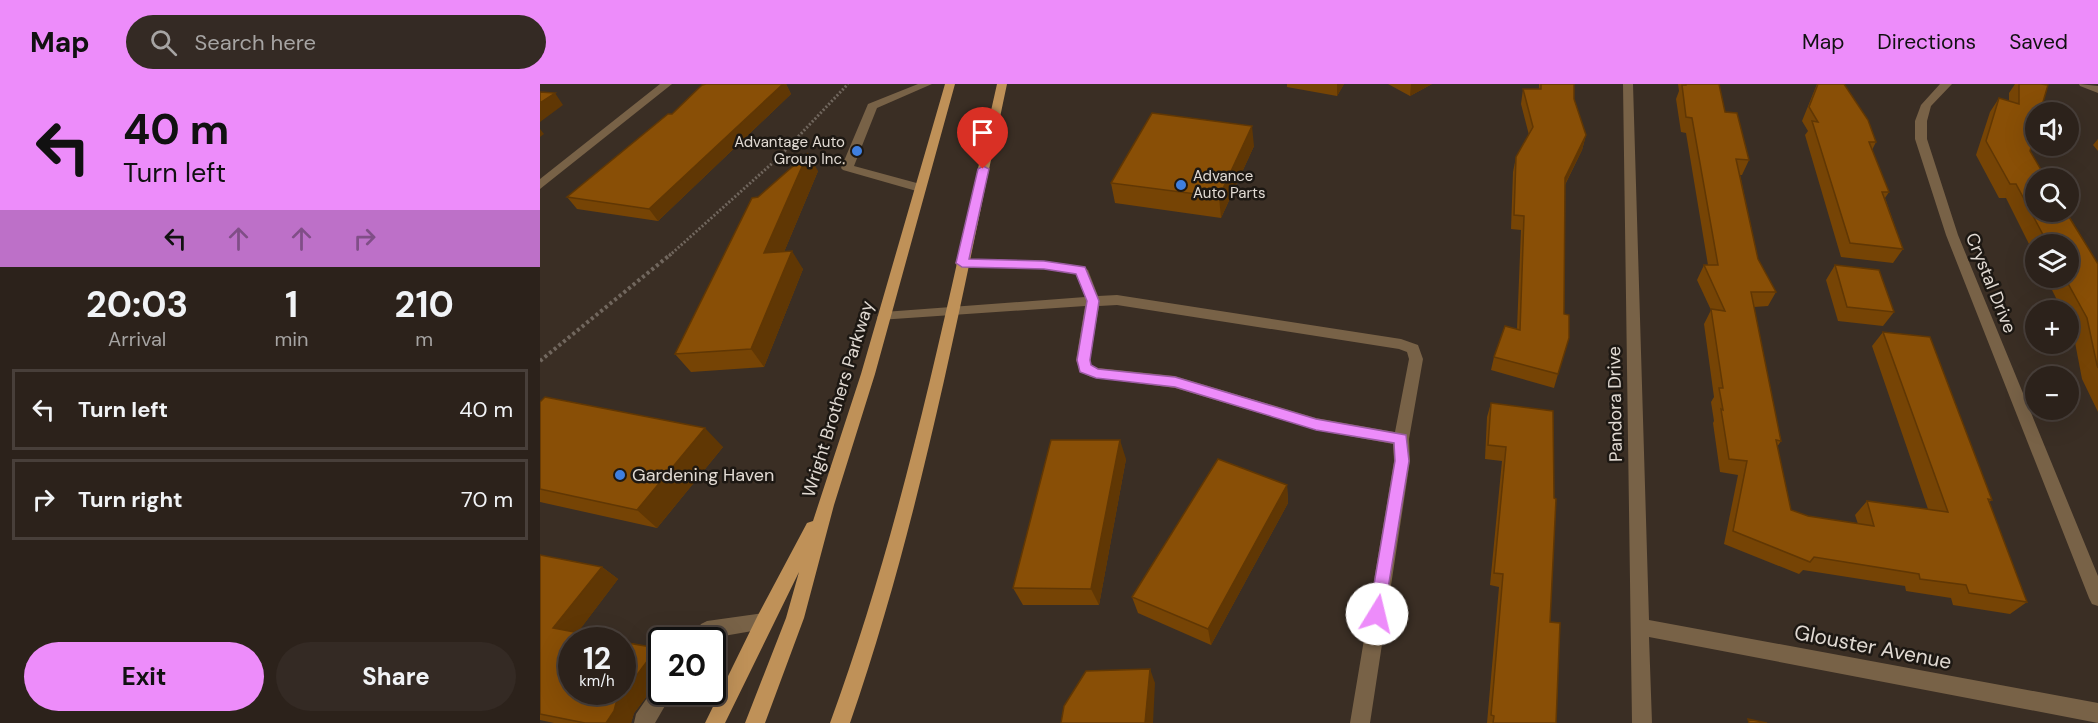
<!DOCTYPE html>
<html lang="en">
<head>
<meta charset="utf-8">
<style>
  body { margin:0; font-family:"DM Sans",sans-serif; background:#342a24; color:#f1f3f6; height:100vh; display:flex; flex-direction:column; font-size:22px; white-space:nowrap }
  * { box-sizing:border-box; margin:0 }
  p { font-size:20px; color:#a6a4a3 }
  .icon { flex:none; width:33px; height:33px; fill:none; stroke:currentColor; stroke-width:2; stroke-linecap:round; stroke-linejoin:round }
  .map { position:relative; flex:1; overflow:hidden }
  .sheet { display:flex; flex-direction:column; background:#2c221b; width:540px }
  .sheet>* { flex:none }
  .top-card { background:#ed8cfa; color:#111; overflow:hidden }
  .buttons { position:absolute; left:1485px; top:18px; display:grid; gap:12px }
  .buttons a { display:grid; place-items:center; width:54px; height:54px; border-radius:50%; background:#2c221b; box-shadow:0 6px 24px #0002,0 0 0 2px #483f3a; font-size:30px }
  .speed { position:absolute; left:18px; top:543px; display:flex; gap:12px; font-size:30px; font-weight:700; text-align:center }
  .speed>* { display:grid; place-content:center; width:78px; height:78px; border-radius:50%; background:#2c221b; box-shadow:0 6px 24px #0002,0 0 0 2px #483f3a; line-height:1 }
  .speed small { font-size:15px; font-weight:400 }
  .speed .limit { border:3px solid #111; border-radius:9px; background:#fff; color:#111 }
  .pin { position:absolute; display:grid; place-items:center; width:51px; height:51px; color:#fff; margin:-62px -26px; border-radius:50% 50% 50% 0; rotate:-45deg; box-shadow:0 0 6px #0007 }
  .pin .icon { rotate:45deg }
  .me { position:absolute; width:66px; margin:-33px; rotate:9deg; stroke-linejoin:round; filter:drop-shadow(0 0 4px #0008) }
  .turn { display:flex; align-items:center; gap:21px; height:126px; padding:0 24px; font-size:27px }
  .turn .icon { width:78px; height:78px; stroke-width:2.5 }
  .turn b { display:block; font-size:42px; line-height:51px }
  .lanes { display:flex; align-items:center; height:57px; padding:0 24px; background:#0003; justify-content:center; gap:30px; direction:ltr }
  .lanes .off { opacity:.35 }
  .eta { display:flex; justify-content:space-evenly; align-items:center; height:102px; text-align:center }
  .eta b { font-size:36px; font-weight:700; line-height:42px }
  .action { display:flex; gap:12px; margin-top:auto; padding:12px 24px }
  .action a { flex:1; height:69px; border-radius:36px; background:#ed8cfa; color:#111; font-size:24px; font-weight:700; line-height:69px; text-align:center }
  .action a+a { background:#342a24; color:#f1f3f6 }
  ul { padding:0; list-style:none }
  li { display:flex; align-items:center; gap:18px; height:81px; margin:0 12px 9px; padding:0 12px; border:3px solid #483f3a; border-radius:0px }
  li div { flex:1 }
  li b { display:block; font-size:22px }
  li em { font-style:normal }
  header { display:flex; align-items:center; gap:36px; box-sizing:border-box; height:84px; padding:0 30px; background:#ed8cfa; color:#111 }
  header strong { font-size:28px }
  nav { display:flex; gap:33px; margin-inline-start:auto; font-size:21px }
  .search { width:420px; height:54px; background:#342a24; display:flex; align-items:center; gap:15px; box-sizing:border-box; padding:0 21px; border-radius:33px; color:#a6a4a3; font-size:22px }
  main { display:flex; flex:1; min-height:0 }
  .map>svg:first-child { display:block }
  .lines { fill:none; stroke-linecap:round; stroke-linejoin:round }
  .path-far1 { stroke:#71675e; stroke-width:3; stroke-dasharray:2 2; stroke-linecap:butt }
  .path { stroke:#71675e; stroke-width:4; stroke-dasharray:3 3; stroke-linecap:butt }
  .service { fill:#786247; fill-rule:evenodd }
  .minor { fill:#786247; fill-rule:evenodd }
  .primary { fill:#bf9158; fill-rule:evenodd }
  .wall { fill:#764405 }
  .shaded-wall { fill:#603704 }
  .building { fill:#894f06; stroke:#603704; stroke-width:1.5 }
  .route { fill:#ed8cfa; stroke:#9a5ba2; stroke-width:1.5 }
  .shop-dot { fill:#3f7fe0; stroke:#1d1813; stroke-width:2 }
  .labels { text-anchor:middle; stroke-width:5; stroke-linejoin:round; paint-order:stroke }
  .far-poi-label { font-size:15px; fill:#e1dad3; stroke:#1d1813; text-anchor:end }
  .street-label { font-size:18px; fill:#e1dad3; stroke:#1d1813 }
  .poi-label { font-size:18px; fill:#e1dad3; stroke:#1d1813; text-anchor:start }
  .near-street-label { font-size:21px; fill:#e1dad3; stroke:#1d1813 }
</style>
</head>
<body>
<header>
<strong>Map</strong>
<div class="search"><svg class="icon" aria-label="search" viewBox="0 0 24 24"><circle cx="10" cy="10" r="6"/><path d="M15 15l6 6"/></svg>Search here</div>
<nav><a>Map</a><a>Directions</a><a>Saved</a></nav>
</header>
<main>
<section class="sheet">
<div class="top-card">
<div class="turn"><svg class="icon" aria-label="left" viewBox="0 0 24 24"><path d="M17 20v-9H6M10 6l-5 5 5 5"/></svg><div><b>40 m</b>Turn left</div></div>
<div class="lanes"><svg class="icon" aria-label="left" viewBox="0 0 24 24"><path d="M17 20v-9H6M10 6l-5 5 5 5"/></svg><svg class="icon off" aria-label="ahead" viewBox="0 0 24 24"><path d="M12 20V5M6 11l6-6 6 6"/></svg><svg class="icon off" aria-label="ahead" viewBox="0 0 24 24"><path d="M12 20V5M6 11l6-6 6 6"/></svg><svg class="icon off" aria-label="right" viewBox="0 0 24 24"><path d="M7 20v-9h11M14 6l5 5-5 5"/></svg></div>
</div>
<div class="eta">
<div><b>20:03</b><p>Arrival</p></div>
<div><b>1</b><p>min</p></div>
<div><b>210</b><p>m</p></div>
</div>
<ul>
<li><svg class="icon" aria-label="left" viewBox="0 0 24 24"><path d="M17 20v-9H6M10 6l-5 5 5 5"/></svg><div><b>Turn left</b></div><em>40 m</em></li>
<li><svg class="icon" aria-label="right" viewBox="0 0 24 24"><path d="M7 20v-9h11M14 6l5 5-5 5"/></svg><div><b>Turn right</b></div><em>70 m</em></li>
</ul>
<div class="action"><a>Exit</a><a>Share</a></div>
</section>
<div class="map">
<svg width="1558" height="639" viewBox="0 0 1558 639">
  <rect width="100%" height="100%" fill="#3a2e24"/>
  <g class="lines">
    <path class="path-far1" d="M129,172L237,75L308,0"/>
    <path class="path" d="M0,277L131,170"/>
    <path class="service" d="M378,0H392L337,24L314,82L384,101V107L380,108L303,86L301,84L328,20Z
      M422,175L504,177L541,182L548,186L558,212L577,211L861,255L878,261L883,275L869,355L870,377L830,639H810L854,377L853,360L776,346L635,304L551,293L540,288L536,276L545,222L339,236L337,233L344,228L545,213L536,190L504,185L417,182L415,179L417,176ZM577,221L859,265L867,268L869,275L855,348L776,334L635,292L558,284L551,281L550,276L559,222Z
      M224,529L230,531L233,537L230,543L224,545L172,554L170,556H151L161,540L167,537Z
      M122,599V608H133L115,639H94L96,630L116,601Z"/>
    <path class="minor" d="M120,0H132L0,105V95Z
      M1083,0H1093L1109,536L1558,619V639L1109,553L1112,639H1092Z
      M1400,0H1412L1391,22L1387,37V55L1418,151L1558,492V522L1552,520L1549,514L1406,151L1375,55V37L1381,21Z
      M1539,0L1558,2V9L1540,2Z"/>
    <path class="primary" d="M405,0H415L335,290L294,421L264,534L225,639H205L246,534L259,488L185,639H165L218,531L267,439L273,437L321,290Z
      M457,0H467C421,215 382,431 310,639H290C366,432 408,215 457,0Z"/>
  </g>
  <path class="wall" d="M166,0H246L251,10L118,137L37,125L27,113L132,30Z
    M747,0H804L797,12L747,3Z
    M848,0H892L870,12Z
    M999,0H1034V15L1046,51L1042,66L1025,101L1018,290L1014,304L951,286L954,273L977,245L981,146L971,145L973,88L976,73L989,51L981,20L983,5H999Z
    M1138,0H1179L1185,28L1209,76L1202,91H1200L1218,175L1236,208L1228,222L1214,223L1241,357L1237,363L1251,426L1268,432L1318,440L1315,431L1327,417L1388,425L1332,262L1343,248L1452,416L1449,418L1487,518L1470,530L1413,521L1411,514L1366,507L1365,502L1263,486L1259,490L1184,460L1198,391L1180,388L1173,339L1174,337L1171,318L1174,313L1164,240L1171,226L1157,196L1164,181H1168L1146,49L1141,48L1136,15L1139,7Z
    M1277,0H1304L1336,58L1332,66L1349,108L1345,114L1363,165L1353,179L1301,173L1265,51L1268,47L1262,37Z
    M1475,0H1501L1490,67L1558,180V328L1542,295L1533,248L1528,239V226H1522L1506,194H1528V160H1496V174L1466,114H1459L1436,71L1450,28L1459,14L1469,17V9Z
    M1558,55V67L1553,61Z
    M714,62L681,134L575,119L571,99Z
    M278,87L244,168L263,185L224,283L151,288L135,270L218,113Z
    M1295,181L1354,228L1343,242L1298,237L1286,196Z
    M0,318L183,363L117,444L0,418Z
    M951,319L1013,327L1010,538L1016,639H947L959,503L950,501L962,377L945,375L947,333Z
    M586,375L559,521H483L473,504Z
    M747,401L748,419L671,561L598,529L592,513Z
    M0,471L62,483L78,495L37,549L117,564L122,567V592L94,629L91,639H14L0,636Z"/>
  <path class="shaded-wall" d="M243,0H246L251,10L118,137L109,125Z
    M797,0H804L797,12Z
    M871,0H892L870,12Z
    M15,9L23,21L0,38V19Z
    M712,42L714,62L681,134L679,113Z
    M0,45L4,50L0,53Z
    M1046,51L1042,66L1021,108L1025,94Z
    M268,69L278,87L236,187L224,169Z
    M252,167L263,185L224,283L211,265Z
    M165,344L183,363L117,444L97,426Z
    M580,356L586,375L559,521L551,505Z
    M747,401L748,419L671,561L668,545Z
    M62,483L78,495L32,556L13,544Z
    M117,564L122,567V592L94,629L91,639H66L76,619Z
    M610,585L615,599L613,639H605Z"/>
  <path class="building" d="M166,0H243L109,125L27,113L128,30H132L162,1Z
    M1001,0H1034V15L1046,51L1025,94L1024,230L1029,231V254L1018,290L954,273L965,242L980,246L984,132L974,131L976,73L993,43L983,5H1001Z
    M1146,0H1179L1185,28L1197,29L1209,76L1196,75L1218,175L1236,208H1211L1241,357L1236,356L1251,426L1268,432L1334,442L1327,417L1408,428L1343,248L1390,253L1452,416L1448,415L1487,518L1429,509L1426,501L1380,495L1379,490L1274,473L1270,478L1193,447L1207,377L1189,375L1181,325L1183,326L1179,304H1183L1171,225L1185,227L1164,181H1178L1152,34L1146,33L1142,1H1146Z
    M1278,0H1304L1328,36L1336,58H1329L1349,108H1342L1363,165L1310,159L1272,37L1278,38L1269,23Z
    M1479,0H1501L1508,1L1500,28H1496V46L1490,67L1506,94H1496V128H1526L1558,180V284L1557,281L1547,234L1525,194H1528V160H1508L1476,100H1470L1446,57L1459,14L1479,20Z
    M0,8L15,9L0,19Z
    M612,29L712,42L679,113L571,99Z
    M268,69L224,169L252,167L211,265L135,270L212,114L218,113Z
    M1295,181L1339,186L1354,228L1307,223Z
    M5,313L165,344L97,426L0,405V318Z
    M951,319L1013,327L1014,414L1016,415L1010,538L1020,539L1016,639H953L954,632L951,631L963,490L954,489L966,363L948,361Z
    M511,356H580L551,505L473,504Z
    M678,375L747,401L668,545L592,513Z
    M0,471L62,483L13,544L77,556H32V608H82V558L117,564L76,619L74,627L66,639H45L0,630Z
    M610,585L605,639H521L524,622L546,587Z
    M1208,635L1227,639H1209Z"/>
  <path class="route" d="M443,82L449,85L429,175L504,177L545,183L559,217L550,276L551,281L558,285L635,293L776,335L866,351L869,377L843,535L837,538L832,535L829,530L855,377L854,359L776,346L635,303L556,294L540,288L537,276L547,217L536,190L504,185L422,183L416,179L438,85Z"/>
  <g class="shop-dot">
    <circle cx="317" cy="67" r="6"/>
    <circle cx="641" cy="101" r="6"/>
    <circle cx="80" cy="391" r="6"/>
  </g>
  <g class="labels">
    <g class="far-poi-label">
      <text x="305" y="63">Advantage Auto<tspan x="305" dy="17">Group Inc.</tspan></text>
      <text x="653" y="97" text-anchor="start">Advance<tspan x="653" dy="17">Auto Parts</tspan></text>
    </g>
    <g class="street-label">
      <text transform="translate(1451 199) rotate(68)" y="6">Crystal Drive</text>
      <text transform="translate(298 315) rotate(-73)" y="6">Wright Brothers Parkway</text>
      <text transform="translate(1075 320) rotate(-91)" y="6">Pandora Drive</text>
    </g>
    <g class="poi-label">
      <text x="92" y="397">Gardening Haven</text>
    </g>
    <g class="near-street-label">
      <text transform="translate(1333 563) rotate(11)" y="7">Glouster Avenue</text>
    </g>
  </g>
</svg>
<div class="buttons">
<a><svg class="icon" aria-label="sound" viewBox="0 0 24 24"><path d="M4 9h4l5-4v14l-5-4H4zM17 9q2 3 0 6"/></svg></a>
<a><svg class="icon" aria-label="search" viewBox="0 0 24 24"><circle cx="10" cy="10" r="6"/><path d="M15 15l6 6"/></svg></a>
<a><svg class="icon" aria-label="layers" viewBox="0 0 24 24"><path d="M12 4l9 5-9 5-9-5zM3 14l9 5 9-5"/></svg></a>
<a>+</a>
<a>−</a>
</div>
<div class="speed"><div>12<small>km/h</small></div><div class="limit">20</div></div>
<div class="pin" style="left:443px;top:85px;background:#d93025"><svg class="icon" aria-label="arrive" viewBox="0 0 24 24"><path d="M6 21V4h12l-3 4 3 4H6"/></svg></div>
<svg class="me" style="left:837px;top:530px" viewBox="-20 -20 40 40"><circle r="19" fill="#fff"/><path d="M0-13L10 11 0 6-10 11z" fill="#ed8cfa"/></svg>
</div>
</main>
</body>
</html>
